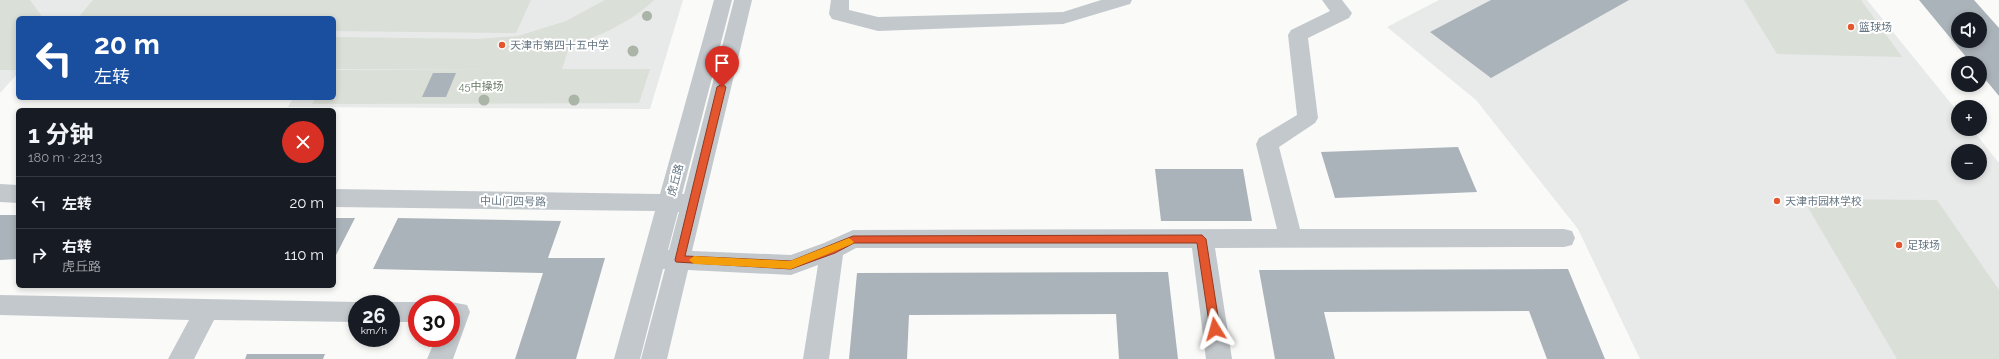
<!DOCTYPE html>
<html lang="zh">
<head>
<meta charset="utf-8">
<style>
  body { margin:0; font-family:Raleway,"Noto Sans SC",sans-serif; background:#20242c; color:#f1f3f6; height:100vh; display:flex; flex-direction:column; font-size:15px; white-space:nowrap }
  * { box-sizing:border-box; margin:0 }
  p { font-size:13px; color:#9ea1a6 }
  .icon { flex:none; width:22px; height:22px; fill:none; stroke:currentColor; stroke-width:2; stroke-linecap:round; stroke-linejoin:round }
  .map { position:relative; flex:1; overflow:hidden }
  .panel { position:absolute; left:16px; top:108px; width:320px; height:180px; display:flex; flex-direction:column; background:#171b24; border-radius:6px; box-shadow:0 2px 6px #0003 }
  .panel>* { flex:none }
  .top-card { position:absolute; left:16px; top:16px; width:320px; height:84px; border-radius:6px; box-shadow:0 2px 6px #0003; background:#1a4fa0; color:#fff; overflow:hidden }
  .tools { position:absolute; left:1951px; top:12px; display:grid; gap:8px }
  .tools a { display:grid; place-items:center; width:36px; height:36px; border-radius:50%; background:#171b24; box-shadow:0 2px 6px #0003; font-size:20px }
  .speed { position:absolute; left:348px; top:295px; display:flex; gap:8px; font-size:20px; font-weight:700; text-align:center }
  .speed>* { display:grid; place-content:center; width:52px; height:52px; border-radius:50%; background:#171b24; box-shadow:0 2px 6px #0003; line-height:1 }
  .speed small { font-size:10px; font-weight:400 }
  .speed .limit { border:6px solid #d22; background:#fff; color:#111 }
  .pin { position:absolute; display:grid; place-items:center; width:34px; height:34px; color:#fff; margin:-41px -17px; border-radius:50% 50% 50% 0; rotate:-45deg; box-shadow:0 0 4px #0007 }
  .pin .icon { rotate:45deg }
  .me { position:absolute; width:44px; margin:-22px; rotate:352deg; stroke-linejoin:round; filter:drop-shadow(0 0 3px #0008) }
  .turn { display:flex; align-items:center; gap:14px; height:84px; padding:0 12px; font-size:18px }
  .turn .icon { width:52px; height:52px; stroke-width:2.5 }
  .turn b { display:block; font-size:28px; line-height:34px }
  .round { display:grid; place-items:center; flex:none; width:42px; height:42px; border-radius:21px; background:#20242c }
  .overview { display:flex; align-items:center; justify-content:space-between; height:68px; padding:0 12px }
  h1 { font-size:24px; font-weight:700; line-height:30px }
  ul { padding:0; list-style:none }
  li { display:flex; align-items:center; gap:12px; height:52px; padding:0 12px; border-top:1px solid #363941 }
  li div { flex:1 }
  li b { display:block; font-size:15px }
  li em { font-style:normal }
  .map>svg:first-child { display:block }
  .built { fill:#e8e9e9; fill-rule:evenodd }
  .green { fill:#dadfd7 }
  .building { fill:#aab3b9; fill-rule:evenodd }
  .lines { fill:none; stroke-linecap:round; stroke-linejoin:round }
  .minor { fill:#c3c8cc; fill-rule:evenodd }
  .tree { fill:#aab4a7 }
  .route { fill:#e4572e; stroke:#94391e }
  .slow { fill:#f59e0b }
  .poi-dot { fill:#e4572e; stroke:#fff; stroke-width:1.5 }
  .labels { text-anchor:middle; stroke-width:4; stroke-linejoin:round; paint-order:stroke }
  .poi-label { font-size:11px; fill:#657683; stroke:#fff; text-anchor:start }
  .park-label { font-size:11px; fill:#687a64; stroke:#fff }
  .street-label { font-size:11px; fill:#657683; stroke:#fff }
</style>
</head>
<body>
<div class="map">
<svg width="1999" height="359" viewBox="0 0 1999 359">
  <rect width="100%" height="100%" fill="#fafaf8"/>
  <path class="built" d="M0,0H683L650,109L288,107L293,98H334V18H18V73L0,93Z
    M1439,0H1867L1958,112V129H1972L1999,163V359H1640L1578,229L1476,100L1387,27ZM1958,151H1980V173H1958Z"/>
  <path class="green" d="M0,0H30L43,18H18V70H0Z
    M93,0H531L516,33L334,31V18H78Z
    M605,0H654C630,23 599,36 569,47L562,69H650L639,103L312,104L316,98H334V70L504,69H334V37L478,39L518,36L566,21Z
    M1744,0H1861L1902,57L1777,54Z
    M1803,199L1937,200L1999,290V359H1897Z"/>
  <path class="building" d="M1491,0H1629L1491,78L1430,32Z
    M1919,0H1974L1999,28V96L1980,73V63H1971ZM1958,19H1980V41H1958Z
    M433,73H456L446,97H422Z
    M1458,147L1477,192L1335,198L1321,152Z
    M1155,169H1243L1252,221H1161Z
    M0,215H18V259L0,260Z
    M334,218H355L334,259Z
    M398,218L561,221L548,258H605L576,359H515L543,273L373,269Z
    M1568,269L1605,359H1547L1529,311L1324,312L1335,359H1275L1259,270Z
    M1168,272L1178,359H1119L1116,314L909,315L907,359H849L857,273Z
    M247,354H325L323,359H245Z"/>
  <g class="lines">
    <path class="minor" d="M714,0H732L682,194H684L734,0H752L692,251L791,255L824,243L853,230L1277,229L1256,144L1259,138L1297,115L1288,35L1291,30L1330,11L1322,0H1342L1352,13L1349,18L1308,38L1318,118L1315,123L1279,147L1300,229H1564L1572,231L1575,238L1572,245L1564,247L1215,248L1232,359H1206L1192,248H856L843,255L829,359H803L818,265L791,275L688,270L667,359H641L665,269H663L640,359H614L655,211L334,207V189L660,194ZM678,212H679L669,250H668Z
      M831,0H849V10L878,17L1063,12L1101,0H1132L1130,4L1063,24L878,31L832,19L829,14Z
      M0,184L18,185V203L0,202Z
      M0,295L357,302L363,304H357V322L214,320L194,359H168L189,320L0,315Z
      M391,302H417L423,304H417V322H391V304H385Z
      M451,302L467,305L470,312L453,359H427L436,338H451V304H445Z"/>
  </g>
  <g class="tree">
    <circle cx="647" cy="16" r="5"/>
    <circle cx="633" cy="51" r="5.5"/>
    <circle cx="484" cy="100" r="5.5"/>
    <circle cx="574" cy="100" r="5.5"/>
  </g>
  <path class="route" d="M722,84L726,87L685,256L791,261L853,236L1202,235L1206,239L1220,329L1218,332L1215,333L1210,329L1197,243H854L835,253L791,269L676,262L675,260L717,87Z"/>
  <path class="slow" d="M849,238L854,242L852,244L791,269L694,264L689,260L694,256L790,261Z"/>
  <g class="poi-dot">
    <circle cx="1851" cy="27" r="4"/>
    <circle cx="502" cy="45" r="4"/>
    <circle cx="1777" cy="201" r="4"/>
    <circle cx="1899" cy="245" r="4"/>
  </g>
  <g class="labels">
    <g class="poi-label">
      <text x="1859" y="31">篮球场</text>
      <text x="510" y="49">天津市第四十五中学</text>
      <text x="1785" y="205">天津市园林学校</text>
      <text x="1907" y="249">足球场</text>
    </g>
    <g class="park-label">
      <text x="481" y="90">45中操场</text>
    </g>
    <g class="street-label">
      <text transform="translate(675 180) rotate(-75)" y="4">虎丘路</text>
      <text transform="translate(513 201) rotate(1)" y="4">中山门四号路</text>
    </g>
  </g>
</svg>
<div class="tools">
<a><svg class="icon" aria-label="sound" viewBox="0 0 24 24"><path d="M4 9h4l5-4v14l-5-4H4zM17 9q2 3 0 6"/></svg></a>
<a><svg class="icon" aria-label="search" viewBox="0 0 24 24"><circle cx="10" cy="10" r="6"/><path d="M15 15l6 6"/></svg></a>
<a>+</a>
<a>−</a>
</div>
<div class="speed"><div>26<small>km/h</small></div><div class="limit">30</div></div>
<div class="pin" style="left:722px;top:87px;background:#d93025"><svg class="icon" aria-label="arrive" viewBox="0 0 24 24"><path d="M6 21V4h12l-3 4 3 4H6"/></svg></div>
<svg class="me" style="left:1215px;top:329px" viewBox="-20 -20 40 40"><path d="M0-17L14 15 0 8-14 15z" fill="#e4572e" stroke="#fff" stroke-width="4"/></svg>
<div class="top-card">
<div class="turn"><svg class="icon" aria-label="left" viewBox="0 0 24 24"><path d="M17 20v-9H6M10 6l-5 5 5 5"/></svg><div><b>20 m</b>左转</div></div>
</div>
<section class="panel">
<div class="overview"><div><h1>1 分钟</h1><p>180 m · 22:13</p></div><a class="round" style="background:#d93025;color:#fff"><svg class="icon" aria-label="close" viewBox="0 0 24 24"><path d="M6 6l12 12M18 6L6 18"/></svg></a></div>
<ul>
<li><svg class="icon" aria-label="left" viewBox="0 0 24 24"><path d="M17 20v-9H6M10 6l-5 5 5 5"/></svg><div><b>左转</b></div><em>20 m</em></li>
<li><svg class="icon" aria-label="right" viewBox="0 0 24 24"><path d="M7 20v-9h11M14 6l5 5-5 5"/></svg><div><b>右转</b><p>虎丘路</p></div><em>110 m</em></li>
</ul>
</section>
</div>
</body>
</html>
